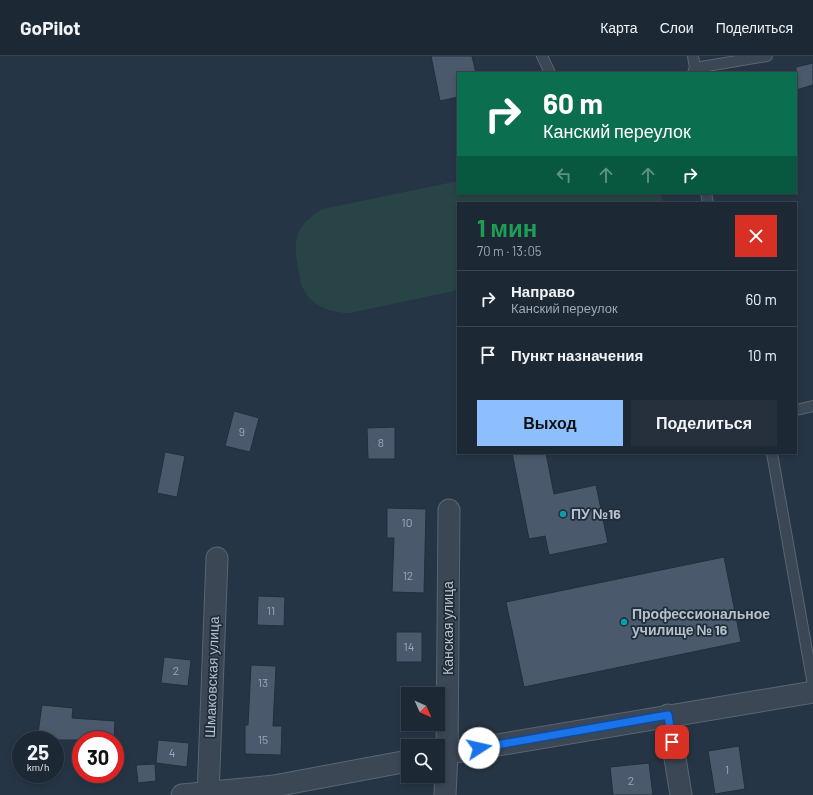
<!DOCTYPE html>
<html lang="ru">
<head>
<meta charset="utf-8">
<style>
  body { margin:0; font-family:Barlow,sans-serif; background:#25303c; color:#f1f3f6; height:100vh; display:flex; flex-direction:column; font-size:15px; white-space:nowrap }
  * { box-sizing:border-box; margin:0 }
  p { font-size:13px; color:#a0a6ac }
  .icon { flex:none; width:22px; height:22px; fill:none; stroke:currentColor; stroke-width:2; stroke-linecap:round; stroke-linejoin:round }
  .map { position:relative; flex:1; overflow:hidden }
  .panel { position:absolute; left:457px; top:146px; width:340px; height:252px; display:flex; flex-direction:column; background:#1c2834; border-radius:0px; box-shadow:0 2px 6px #0003,0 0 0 1px #3a444f }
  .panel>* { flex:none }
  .hud { position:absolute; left:457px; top:16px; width:340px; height:122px; border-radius:0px; box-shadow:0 2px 6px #0003,0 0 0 1px #3a444f; background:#0b6e4f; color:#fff; overflow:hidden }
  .needle { width:26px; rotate:135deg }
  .controls { position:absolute; left:401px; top:631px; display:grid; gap:8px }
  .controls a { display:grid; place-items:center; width:44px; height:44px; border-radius:0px; background:#1c2834; box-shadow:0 2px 6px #0003,0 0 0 1px #3a444f; font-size:20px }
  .speed { position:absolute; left:12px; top:675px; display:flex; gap:8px; font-size:20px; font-weight:700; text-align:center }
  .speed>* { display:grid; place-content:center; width:52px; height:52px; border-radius:50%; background:#1c2834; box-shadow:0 2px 6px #0003,0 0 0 1px #3a444f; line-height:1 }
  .speed small { font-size:10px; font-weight:400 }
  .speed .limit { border:6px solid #d22; background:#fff; color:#111 }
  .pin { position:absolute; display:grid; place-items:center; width:34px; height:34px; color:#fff; margin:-17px; border-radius:8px; box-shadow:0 2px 6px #0006 }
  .me { position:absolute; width:44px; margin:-22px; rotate:80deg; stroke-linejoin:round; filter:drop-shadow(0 0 3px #0008) }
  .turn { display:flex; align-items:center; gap:14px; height:84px; padding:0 20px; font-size:18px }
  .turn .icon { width:52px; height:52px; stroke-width:2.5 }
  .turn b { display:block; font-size:28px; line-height:34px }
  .lanes { display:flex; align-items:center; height:38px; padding:0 20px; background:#0003; justify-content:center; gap:20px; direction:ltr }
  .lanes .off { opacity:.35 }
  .round { display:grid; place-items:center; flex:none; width:42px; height:42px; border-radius:0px; background:#25303c }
  .overview { display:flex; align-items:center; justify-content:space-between; height:68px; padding:0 20px }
  h1 { font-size:24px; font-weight:700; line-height:30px; color:#1e9e55 }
  .cta { display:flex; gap:8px; margin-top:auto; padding:8px 20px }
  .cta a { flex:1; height:46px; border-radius:0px; background:#8dbffe; color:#111; font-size:16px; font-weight:700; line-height:46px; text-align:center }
  .cta a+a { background:#25303c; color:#f1f3f6 }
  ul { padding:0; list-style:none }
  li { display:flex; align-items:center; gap:12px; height:56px; padding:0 20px; border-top:1px solid #3a444f }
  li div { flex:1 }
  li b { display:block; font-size:15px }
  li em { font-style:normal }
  header { display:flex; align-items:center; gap:24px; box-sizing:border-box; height:56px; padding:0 20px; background:#1c2834; border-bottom:1px solid #3a444f }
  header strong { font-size:19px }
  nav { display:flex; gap:22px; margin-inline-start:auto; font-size:14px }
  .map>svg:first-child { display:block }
  .green { fill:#284446 }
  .building { fill:#4a596c; stroke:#212e3c }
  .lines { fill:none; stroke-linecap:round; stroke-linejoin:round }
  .lane-casing { stroke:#596572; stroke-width:12 }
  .street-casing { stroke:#596572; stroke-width:23 }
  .lane { stroke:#3b4755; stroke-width:10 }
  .street { stroke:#3b4755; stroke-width:21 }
  .route-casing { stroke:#114b97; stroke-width:10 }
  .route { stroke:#1a73e8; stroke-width:7 }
  .culture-dot { fill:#0f9aa8; stroke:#1f2c3a; stroke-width:1.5 }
  .labels { text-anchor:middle; stroke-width:3.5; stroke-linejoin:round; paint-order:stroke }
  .number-label { font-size:12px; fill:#9ca8b6 }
  .poi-label { font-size:14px; font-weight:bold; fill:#b8c2ce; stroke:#1f2c3a; text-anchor:start }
  .street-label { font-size:14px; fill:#b8c2ce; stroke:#1f2c3a }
</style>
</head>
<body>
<header>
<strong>GoPilot</strong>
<nav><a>Карта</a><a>Слои</a><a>Поделиться</a></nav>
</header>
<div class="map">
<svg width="813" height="739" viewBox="0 0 813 739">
  <rect width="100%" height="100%" fill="#263545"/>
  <path class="green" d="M458,125V137H661L663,147H458V234L350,257C331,257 310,250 302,230C300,225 299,218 298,212C292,184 297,167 323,153Z"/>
  <path class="building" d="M431,0H472L476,17H458V41L440,45Z
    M813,7V29L796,34V11Z
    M234,355L259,362L250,396L225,390Z
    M395,371V403H368L367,372Z
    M165,396L185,400L177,441L157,437Z
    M512,397H546L554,438L596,429L608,487L549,499L545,480L529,483Z
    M387,452L426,453L424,537L392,536L394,482H387Z
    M724,501L741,586L524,631L506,546Z
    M258,540L285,541L284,570L257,569Z
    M396,576H422V606H396Z
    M164,601L191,604L188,630L161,627Z
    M251,609L276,610L273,670H282L281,699L245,698V669H248Z
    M42,649L73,652L72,662L115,665L114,684H37Z
    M158,684L189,687L187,711L156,707Z
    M739,690L745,733L715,738L708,695Z
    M649,707L653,739H613L610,711Z
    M155,708L156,725L138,727L136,709Z"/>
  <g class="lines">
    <g class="lane-casing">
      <path id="lane" d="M542,0L550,17
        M693,0L695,12L693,17
        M695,12L767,0
        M706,137L708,147
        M796,354L813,350
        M772,397L813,629"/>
    </g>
    <g class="street-casing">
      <path id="street" d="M668,659L681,739
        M438,699L813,636
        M182,739L274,730L408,705
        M208,739L217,502
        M445,739L447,698L449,454"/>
    </g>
    <use href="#lane" class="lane"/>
    <use href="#street" class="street"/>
  </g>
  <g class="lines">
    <g class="route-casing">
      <path id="route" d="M479,692L668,659L672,686"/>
    </g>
    <use href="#route" class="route"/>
  </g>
  <g class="culture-dot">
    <circle cx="563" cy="458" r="4"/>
    <circle cx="624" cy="566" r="4"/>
  </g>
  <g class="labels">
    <g class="number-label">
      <text x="242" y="380">9</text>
      <text x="381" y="391">8</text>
      <text x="407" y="471">10</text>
      <text x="408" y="524">12</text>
      <text x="271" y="559">11</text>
      <text x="409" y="595">14</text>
      <text x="176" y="619">2</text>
      <text x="263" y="631">13</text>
      <text x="263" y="688">15</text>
      <text x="172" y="701">4</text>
      <text x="727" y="718">1</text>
      <text x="631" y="729">2</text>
    </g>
    <g class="poi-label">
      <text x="571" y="463">ПУ №16</text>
      <text x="632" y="563">Профессиональное<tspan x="632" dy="16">училище № 16</tspan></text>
    </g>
    <g class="street-label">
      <text transform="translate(448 572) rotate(-90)" y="5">Канская улица</text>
      <text transform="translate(212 621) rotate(-88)" y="5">Шмаковская улица</text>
    </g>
  </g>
</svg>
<div class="controls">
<a><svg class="needle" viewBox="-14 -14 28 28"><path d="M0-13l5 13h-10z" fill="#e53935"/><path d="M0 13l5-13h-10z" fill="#a0a6ac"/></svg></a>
<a><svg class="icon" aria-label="search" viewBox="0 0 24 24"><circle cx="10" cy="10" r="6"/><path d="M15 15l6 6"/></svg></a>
</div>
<div class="speed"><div>25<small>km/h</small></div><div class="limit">30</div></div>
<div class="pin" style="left:672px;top:686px;background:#d93025"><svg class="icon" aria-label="arrive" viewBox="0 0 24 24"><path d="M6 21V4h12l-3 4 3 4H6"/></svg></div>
<svg class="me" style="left:479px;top:692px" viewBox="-20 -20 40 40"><circle r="19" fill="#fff"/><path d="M0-13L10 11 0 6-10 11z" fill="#1a73e8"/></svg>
<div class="hud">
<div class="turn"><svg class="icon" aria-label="right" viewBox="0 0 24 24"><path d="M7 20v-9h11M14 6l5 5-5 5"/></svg><div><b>60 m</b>Канский переулок</div></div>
<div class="lanes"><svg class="icon off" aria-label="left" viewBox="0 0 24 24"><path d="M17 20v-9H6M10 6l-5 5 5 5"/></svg><svg class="icon off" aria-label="ahead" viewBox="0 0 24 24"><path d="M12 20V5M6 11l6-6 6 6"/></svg><svg class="icon off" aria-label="ahead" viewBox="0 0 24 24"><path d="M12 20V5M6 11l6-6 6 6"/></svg><svg class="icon" aria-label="right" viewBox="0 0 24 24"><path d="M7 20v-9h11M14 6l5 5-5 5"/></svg></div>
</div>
<section class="panel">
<div class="overview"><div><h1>1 мин</h1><p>70 m · 13:05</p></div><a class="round" style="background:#d93025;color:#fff"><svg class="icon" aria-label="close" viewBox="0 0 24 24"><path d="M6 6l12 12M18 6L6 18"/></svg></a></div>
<ul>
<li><svg class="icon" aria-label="right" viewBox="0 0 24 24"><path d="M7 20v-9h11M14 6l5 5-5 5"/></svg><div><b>Направо</b><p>Канский переулок</p></div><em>60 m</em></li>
<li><svg class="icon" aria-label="arrive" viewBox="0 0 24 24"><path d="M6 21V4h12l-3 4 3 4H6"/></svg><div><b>Пункт назначения</b></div><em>10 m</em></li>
</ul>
<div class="cta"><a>Выход</a><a>Поделиться</a></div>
</section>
</div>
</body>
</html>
